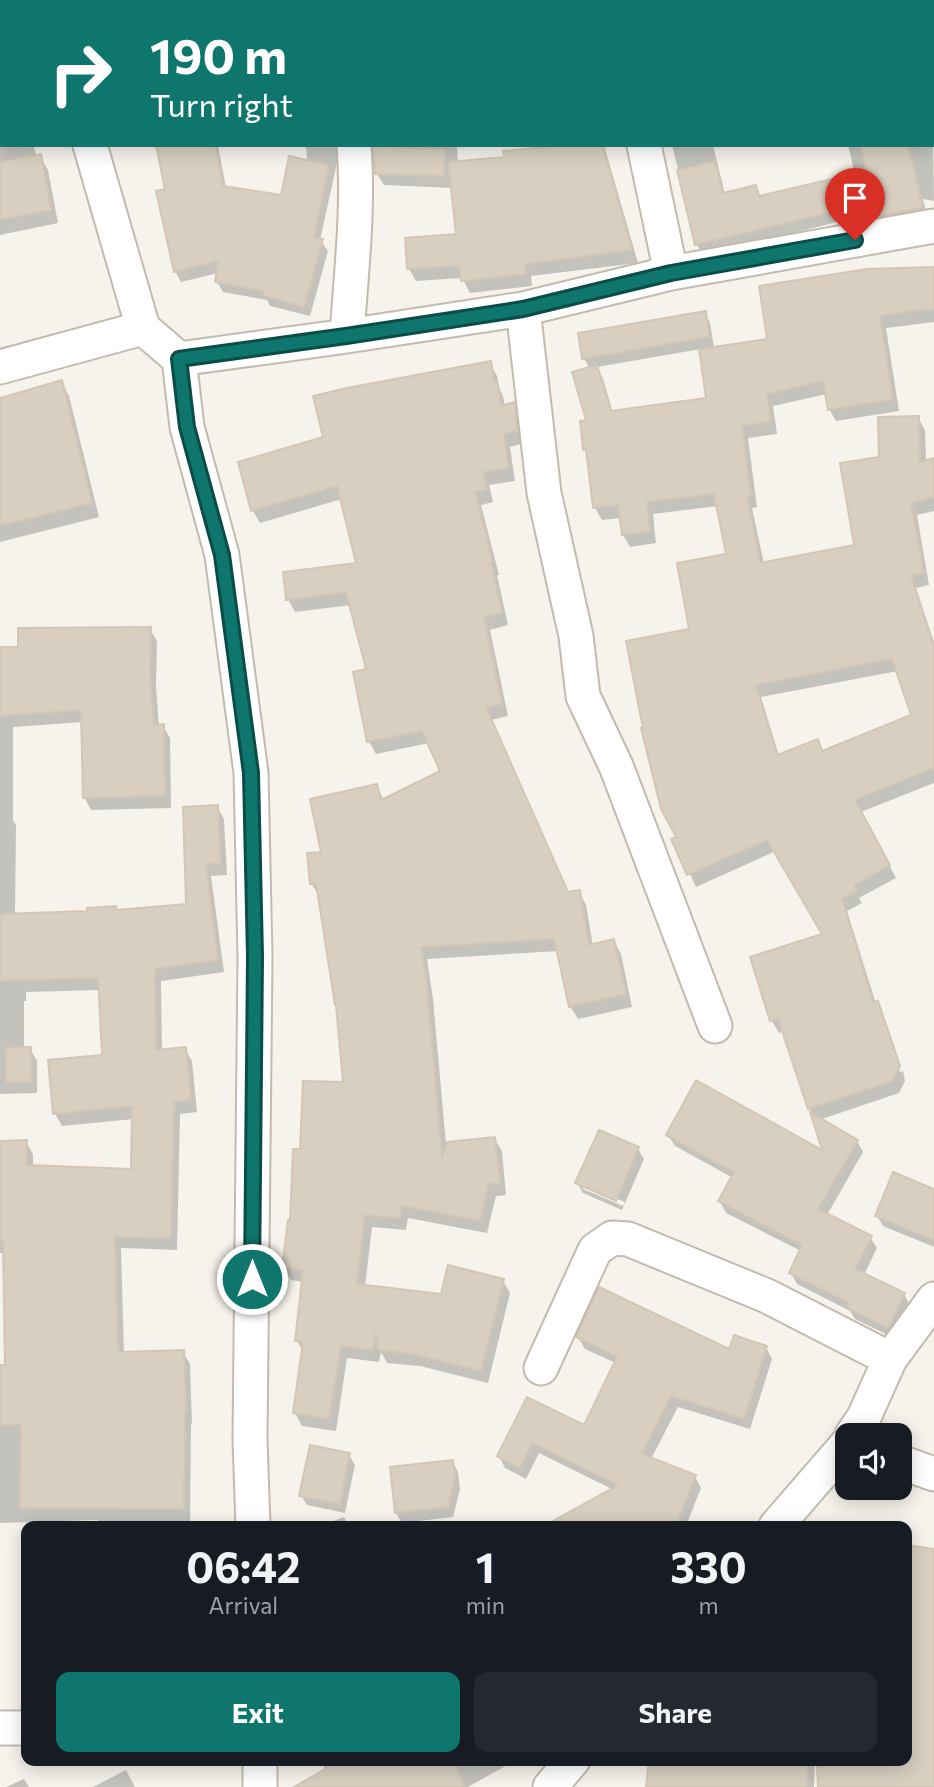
<!DOCTYPE html>
<html lang="en">
<head>
<meta charset="utf-8">
<style>
  body { margin:0; font-family:Commissioner,sans-serif; background:#242831; color:#f1f3f6; height:100vh; display:flex; flex-direction:column; font-size:26px; white-space:nowrap }
  * { box-sizing:border-box; margin:0 }
  p { font-size:23px; color:#9ea1a6 }
  .icon { flex:none; width:38px; height:38px; fill:none; stroke:currentColor; stroke-width:2; stroke-linecap:round; stroke-linejoin:round }
  .map { position:relative; flex:1; overflow:hidden }
  .panel { position:absolute; left:21px; top:1521px; width:891px; height:245px; display:flex; flex-direction:column; background:#171b24; border-radius:14px; box-shadow:0 4px 18px #0003 }
  .panel>* { flex:none }
  .top-card { position:absolute; left:0px; top:0px; width:934px; height:147px; box-shadow:0 4px 18px #0003; background:#0f766e; color:#fff; overflow:hidden }
  .buttons { position:absolute; left:835px; top:1423px; display:grid; gap:14px }
  .buttons a { display:grid; place-items:center; width:77px; height:77px; border-radius:14px; background:#171b24; box-shadow:0 4px 18px #0003; font-size:35px }
  .pin { position:absolute; display:grid; place-items:center; width:60px; height:60px; color:#fff; margin:-72px -30px; border-radius:50% 50% 50% 0; rotate:-45deg; box-shadow:0 0 7px #0007 }
  .pin .icon { rotate:45deg }
  .me { position:absolute; width:77px; margin:-38px; rotate:0deg; stroke-linejoin:round; filter:drop-shadow(0 0 5px #0008) }
  .turn { display:flex; align-items:center; gap:24px; height:147px; padding:0 35px; font-size:32px }
  .turn .icon { width:91px; height:91px; stroke-width:2.5 }
  .turn b { display:block; font-size:49px; line-height:60px }
  .eta { display:flex; justify-content:space-evenly; align-items:center; height:119px; text-align:center }
  .eta b { font-size:42px; font-weight:700; line-height:49px }
  .button { display:flex; gap:14px; margin-top:auto; padding:14px 35px }
  .button a { flex:1; height:80px; border-radius:14px; background:#0f766e; color:#fff; font-size:28px; font-weight:700; line-height:80px; text-align:center }
  .button a+a { background:#242831; color:#f1f3f6 }
  .map>svg:first-child { display:block }
  .shadow { fill:#0003; fill-rule:evenodd }
  .building { fill:#d8cfc1; stroke:#d3c7b4; stroke-width:2; fill-rule:evenodd }
  .lines { fill:none; stroke-linecap:round; stroke-linejoin:round }
  .minor-casing { stroke:#c2bbae; stroke-width:37 }
  .minor { stroke:#fff; stroke-width:33 }
  .route-casing { stroke:#0a4d48; stroke-width:18 }
  .route { stroke:#0f766e; stroke-width:12 }
</style>
</head>
<body>
<div class="map">
<svg width="934" height="1787" viewBox="0 0 934 1787">
  <rect width="100%" height="100%" fill="#f6f3ec"/>
  <path class="shadow" d="M113,0H292L293,2H114Z
    M445,0H594V2H445Z
    M665,0H749L750,2H665Z
    M805,0H931L932,2H806Z
    M933,8L934,15L933,105Z
    M0,82H2V145H33L37,157L40,156L48,170L58,223L0,235Z
    M933,135L934,201L923,199L928,219L885,226L878,212L703,255L697,245L672,145H713L725,194L755,187L761,197L855,175L848,145H933Z
    M158,145H218L226,188L282,197L307,162L306,145H341L320,240L328,251L310,316L270,306L267,300L223,292L217,282L218,273L181,282L175,271L167,190Z
    M375,145H457L458,163L506,159L550,148L549,145H604L638,263L531,276L532,286L470,293L462,278L416,281L409,269L458,236L453,188L384,185L376,173Z
    M934,269V322L886,328L899,411L836,421L829,409L827,394L773,406L777,434L748,438L757,507L752,508L764,564L856,547L880,458L918,418L925,430L926,462L934,460V511L917,515L929,585L916,588L934,642V783L861,812L896,878L859,898L862,903L847,911L876,1004L877,1003L883,1013H881L900,1072L903,1071L905,1081L899,1093L819,1120L857,1141L863,1152L827,1215L870,1237L877,1248L864,1275L904,1294L910,1306L894,1338L855,1319L850,1311L797,1284L791,1273L801,1251L726,1213L720,1201L733,1178L675,1146L668,1135L825,1154L815,1118L810,1109L784,1031L779,1033L772,1021L752,958L825,935L776,851L696,887L674,840L678,838L691,630L728,556L718,506L653,514L656,543L630,547L623,535L621,518L602,520L595,508L588,455L585,449L588,422L590,369L584,359L705,313L710,323L714,348L769,341ZM701,349L708,399L613,413L603,379L597,367ZM898,671L914,716L823,752L817,742L779,756L761,697Z
    M490,363L497,376L500,390L503,396L505,406L513,404L521,417L524,443L510,447L515,481L489,485L493,502L481,505L499,575H497L508,625L490,630L508,716L491,720L569,894L579,892L586,905L593,946L614,941L621,954L632,1007L578,1019L570,1006L559,951L427,959L433,999L446,1144L494,1138L502,1151L506,1195L496,1196L487,1233L408,1218L406,1230L372,1227L365,1287L442,1295L503,1281L510,1293L488,1383L420,1366L387,1363L381,1352L379,1362L347,1358L336,1431L302,1426L295,1413L304,1353L297,1341L303,1282L291,1280L284,1268L302,1151L345,1084L338,1007L319,896L311,883L323,854L377,786L384,801L442,772L429,743L376,754L369,742L355,673L368,671L351,605L295,612L288,599L358,564L342,499L260,523L253,511L240,463L325,438Z
    M61,382L69,396L99,517L0,542V400Z
    M150,629L157,641L156,687L159,726H163L170,738L171,808L91,810L84,797L83,722L13,727V821L16,825L15,914L118,912L188,905L217,807L224,819L227,875L211,876L224,972L161,981L162,1051L185,1049L192,1061L197,1112L180,1114L177,1250L121,1248L124,1354L183,1352L190,1364L192,1424H191L190,1526H81L98,1522V1520L0,1523V1367H7L5,1253H0V1143L26,1142L33,1154V1167L133,1171L134,1119L62,1126L55,1114L104,1057L101,990L26,992V1001H24V1049H30L37,1061V1093L0,1094V649H20Z
    M638,1149L644,1159L622,1210L583,1193L577,1183ZM583,1185L625,1202L623,1206L583,1189Z
    M934,1191V1247L883,1226L877,1216Z
    M578,1337L730,1352L766,1347L772,1359L750,1429L678,1407L651,1459L695,1477L701,1488L686,1526H554L620,1493L539,1453L526,1479L505,1468L499,1456L528,1399L584,1427L616,1363L585,1349Z
    M349,1455L355,1465L345,1513L307,1505L301,1495Z
    M453,1462L458,1472L460,1489L453,1517L402,1523L396,1513Z
    M344,1517L349,1526H320Z
    M934,1550V1787H858L856,1760H906Z
    M321,1760H516L468,1787H301L326,1771Z
    M650,1760H815L814,1787H648Z
    M126,1770L135,1787H93Z
    M24,1779L29,1787H6Z"/>
  <path class="building" d="M156,145H215L223,186L281,195L289,156L329,165L314,237L323,239L304,307L262,295L263,291L215,282L218,261L174,272L156,191L165,189Z
    M547,145H602L632,250L525,264L526,274L461,281L459,266L407,269L405,238L456,234L448,162L504,157L503,151L548,147Z
    M860,145H908L923,208L878,216L874,202L695,245L677,170L715,161L723,193L756,185L759,196L866,171Z
    M373,146L445,150L444,176L375,174Z
    M41,154L51,210L0,220V162Z
    M934,267V309L911,311L880,316L893,399L828,410L823,381L767,394L771,422L742,426L751,495L747,496L760,563L854,545L840,463L879,457L878,417L919,416L920,462L934,458V497L911,503L924,573L911,576L934,647V768L855,800L890,865L854,885L857,890L842,899L873,1002L878,1001L900,1066L892,1081L808,1109L778,1019L770,1021L750,957L822,934L767,840L687,875L671,839L676,837L661,809L641,728H643L626,641L689,629L677,563L726,554L714,494L647,502L650,531L622,535L618,505L593,508L586,449L583,450L580,421L586,420L572,372L597,365L611,411L706,398L699,349L767,339L759,286L867,269ZM892,659L911,715L822,751L818,739L777,755L756,685Z
    M706,311L709,337L582,359L578,333Z
    M491,361L494,382H497L501,406L514,402L518,431L504,434L509,468L483,472L487,489L475,492L493,562L491,563L502,613L484,617L502,704L486,707L568,892L580,890L589,945L614,939L626,994L569,1007L554,939L421,947L427,985L442,1158L447,1142L495,1137L500,1183L489,1184L480,1221L401,1206L400,1218L365,1215L357,1284L441,1294L448,1265L504,1279L481,1371L412,1354L378,1350L376,1332L372,1350L341,1346L329,1419L293,1413L303,1342L295,1341L303,1270L282,1268L288,1220H290L293,1149H300L303,1081L343,1082L336,1005H335L316,883L310,884L307,853L321,852L310,799L377,784L381,800L440,771L422,731L367,742L353,672L366,669L346,592L286,600L283,572L356,563L337,486L251,511L238,462L323,437L313,396L347,388Z
    M62,380L92,503L0,526V398Z
    M151,627L150,673L154,725L164,724L165,796L83,798L81,710L0,716V647H18V628Z
    M218,805L221,863L206,864L218,960L155,969L156,1050L186,1047L191,1100L174,1102L171,1238L115,1237L118,1352L184,1350L186,1412H185L184,1509L20,1508L21,1424L0,1425V1365H5L3,1241H0V1141L27,1140V1165L131,1169L132,1106L53,1114L48,1060L102,1055L98,978L0,981V914L87,911V908L116,906L117,910L186,904L183,807Z
    M31,1047L32,1082H6V1048Z
    M696,1080L822,1150L810,1112L858,1140L818,1209L872,1236L855,1269L905,1293L888,1328L847,1308L849,1303L789,1273L802,1245L718,1201L734,1172L666,1135Z
    M599,1130L639,1147L616,1201L575,1183Z
    M893,1172L934,1189V1240L875,1216Z
    M599,1287L729,1349L734,1335L767,1346L744,1419L671,1396L642,1454L696,1475L676,1526H544L618,1485L532,1443L520,1468L497,1456L527,1397L584,1425L617,1357L576,1337Z
    M310,1445L350,1453L340,1504L299,1496Z
    M453,1460L455,1477L448,1507L395,1513L390,1467Z
    M906,1545L934,1549V1787H818L817,1767L906,1760Z
    M341,1760H454L464,1787H294Z
    M649,1760H808L807,1787H646Z"/>
  <g class="lines">
    <g class="minor-casing">
      <path id="minor" d="M49,0V2
        M348,0V2
        M615,0V2
        M90,145L143,328L179,359L187,427L222,555L251,773L255,957L250,1440L253,1526
        M644,145L671,273
        M523,309L544,493L576,636L583,696L616,766L715,1026
        M347,336C351,273 359,209 354,145
        M179,359L347,336L523,309L671,273L934,226
        M0,367L143,328
        M541,1368L595,1250L612,1238L628,1239L767,1296L890,1359
        M852,1435L864,1417L890,1359L934,1299
        M900,1462L934,1474
        M776,1526L847,1444
        M0,1728H26
        M260,1760V1787
        M550,1787L573,1760"/>
    </g>
    <use href="#minor" class="minor"/>
  </g>
  <g class="lines">
    <g class="route-casing">
      <path id="route" d="M252,1279L255,957L251,773L222,555L187,427L179,359L346,336L523,309L671,273L855,240"/>
    </g>
    <use href="#route" class="route"/>
  </g>
</svg>
<div class="buttons">
<a><svg class="icon" aria-label="sound" viewBox="0 0 24 24"><path d="M4 9h4l5-4v14l-5-4H4zM17 9q2 3 0 6"/></svg></a>
</div>
<div class="pin" style="left:855px;top:240px;background:#d93025"><svg class="icon" aria-label="arrive" viewBox="0 0 24 24"><path d="M6 21V4h12l-3 4 3 4H6"/></svg></div>
<svg class="me" style="left:252px;top:1279px" viewBox="-20 -20 40 40"><circle r="17" fill="#0f766e" stroke="#fff" stroke-width="3"/><path d="M0-11L8 9 0 5-8 9z" fill="#fff"/></svg>
<div class="top-card">
<div class="turn"><svg class="icon" aria-label="right" viewBox="0 0 24 24"><path d="M7 20v-9h11M14 6l5 5-5 5"/></svg><div><b>190 m</b>Turn right</div></div>
</div>
<section class="panel">
<div class="eta">
<div><b>06:42</b><p>Arrival</p></div>
<div><b>1</b><p>min</p></div>
<div><b>330</b><p>m</p></div>
</div>
<div class="button"><a>Exit</a><a>Share</a></div>
</section>
</div>
</body>
</html>
